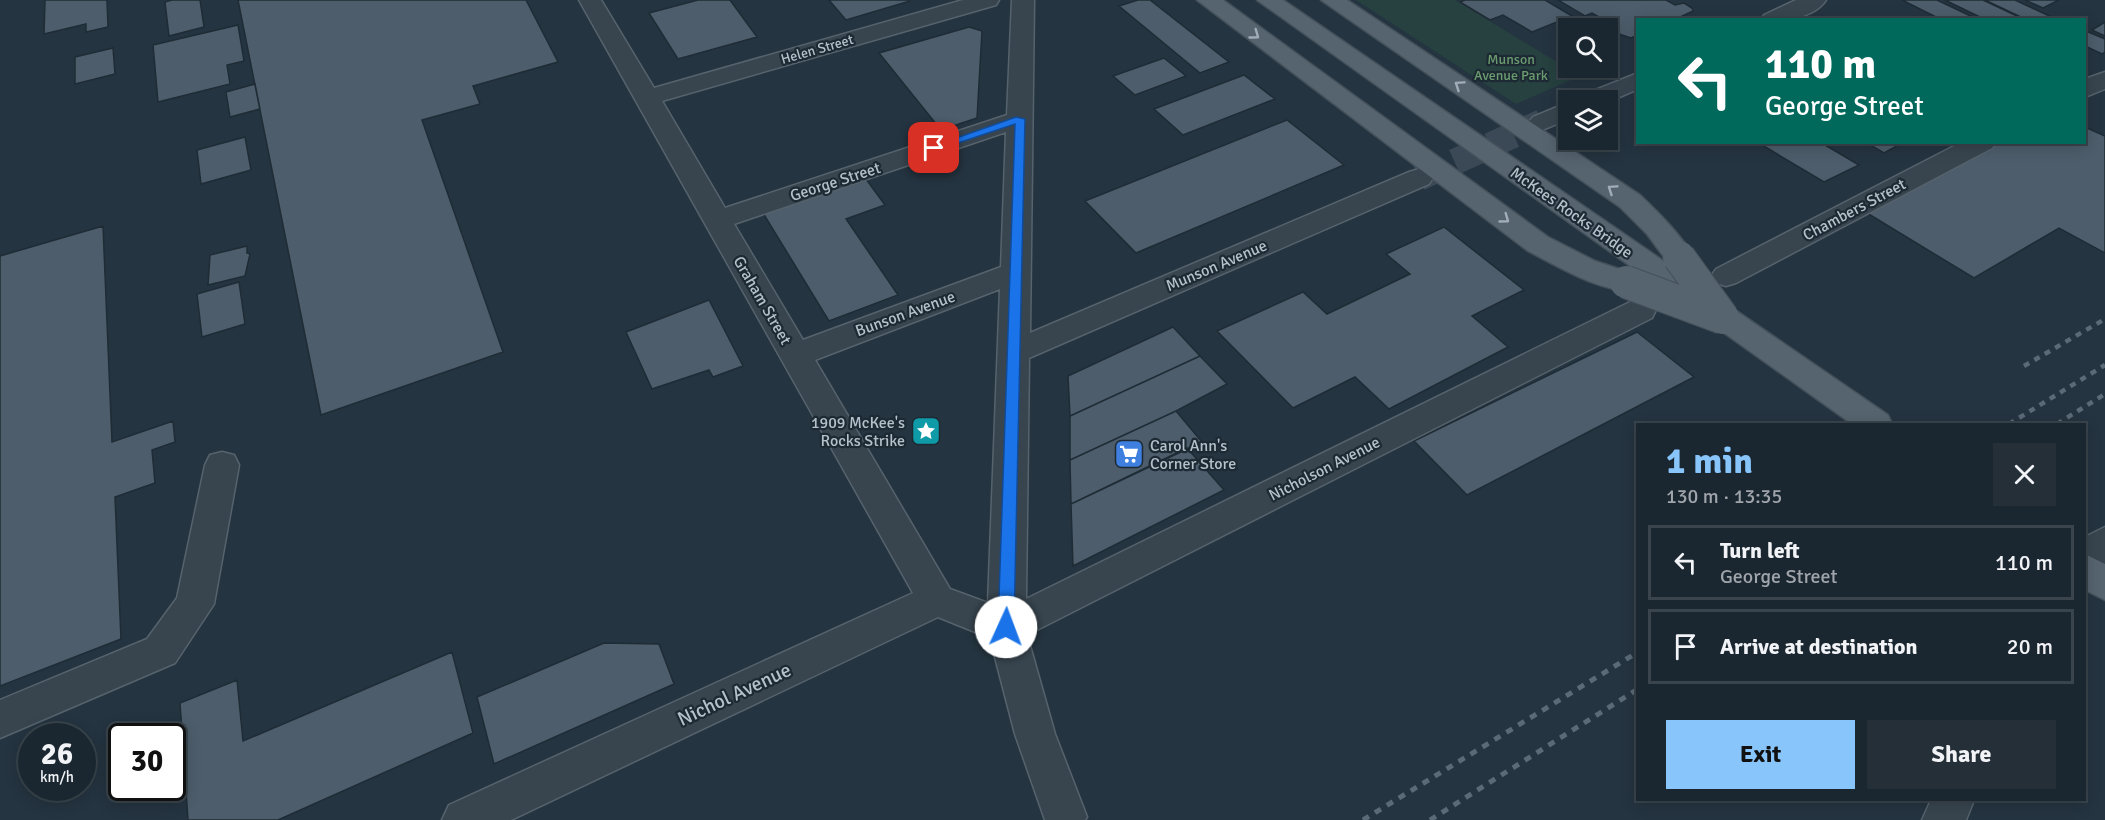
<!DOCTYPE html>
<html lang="en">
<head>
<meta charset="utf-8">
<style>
  body { margin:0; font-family:Signika,sans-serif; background:#242f38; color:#f1f3f6; height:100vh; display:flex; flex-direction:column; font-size:22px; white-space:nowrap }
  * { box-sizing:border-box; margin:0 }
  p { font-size:20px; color:#a0a5ab }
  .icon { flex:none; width:33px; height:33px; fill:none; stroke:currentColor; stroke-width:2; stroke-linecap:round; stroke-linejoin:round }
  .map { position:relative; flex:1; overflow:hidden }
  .drawer { position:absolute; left:1636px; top:423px; width:450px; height:378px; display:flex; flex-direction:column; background:#1b2730; border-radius:0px; box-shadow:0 3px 15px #0003,0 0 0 2px #39444c }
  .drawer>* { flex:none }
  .guide { position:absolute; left:1636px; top:18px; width:450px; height:126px; border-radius:0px; box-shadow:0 3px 15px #0003,0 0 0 2px #39444c; background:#00695c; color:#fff; overflow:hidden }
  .buttons { position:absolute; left:1558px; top:18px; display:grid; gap:12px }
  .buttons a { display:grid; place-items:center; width:60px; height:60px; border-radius:0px; background:#1b2730; box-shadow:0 3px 15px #0003,0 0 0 2px #39444c; font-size:30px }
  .speed { position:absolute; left:18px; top:723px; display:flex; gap:12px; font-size:30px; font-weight:700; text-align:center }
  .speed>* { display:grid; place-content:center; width:78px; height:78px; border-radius:50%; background:#1b2730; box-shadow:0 3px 15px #0003,0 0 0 2px #39444c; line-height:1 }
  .speed small { font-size:15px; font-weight:400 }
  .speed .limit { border:3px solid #111; border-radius:9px; background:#fff; color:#111 }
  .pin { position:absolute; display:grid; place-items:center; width:51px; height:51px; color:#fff; margin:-26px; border-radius:12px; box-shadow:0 3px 9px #0006 }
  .me { position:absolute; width:66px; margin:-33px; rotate:2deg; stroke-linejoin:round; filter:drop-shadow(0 0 4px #0008) }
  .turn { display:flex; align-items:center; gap:21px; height:126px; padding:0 30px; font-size:27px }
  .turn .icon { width:78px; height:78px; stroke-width:2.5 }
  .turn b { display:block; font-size:42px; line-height:51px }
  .round { display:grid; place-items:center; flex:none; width:63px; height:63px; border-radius:0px; background:#242f38 }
  .summary { display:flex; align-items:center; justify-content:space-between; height:102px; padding:0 30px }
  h1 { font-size:36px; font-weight:700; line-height:45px; color:#88c5fb }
  .button { display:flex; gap:12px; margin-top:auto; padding:12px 30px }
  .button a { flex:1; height:69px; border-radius:0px; background:#88c5fb; color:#111; font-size:24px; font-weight:700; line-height:69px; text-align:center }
  .button a+a { background:#242f38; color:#f1f3f6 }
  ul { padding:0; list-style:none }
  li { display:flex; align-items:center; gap:18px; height:75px; margin:0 12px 9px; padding:0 18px; border:3px solid #39444c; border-radius:0px }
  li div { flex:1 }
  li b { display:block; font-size:22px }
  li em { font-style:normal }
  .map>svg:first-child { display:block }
  .green { fill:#264140 }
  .building { fill:#4d5d6b; stroke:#1f2c36; stroke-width:1.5 }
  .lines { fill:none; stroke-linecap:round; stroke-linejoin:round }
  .minor-tunnel { stroke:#3a4955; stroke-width:26; stroke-dasharray:26 13; stroke-linecap:butt }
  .minor-casing { stroke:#56636d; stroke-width:3 }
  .major-casing { stroke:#44515b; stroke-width:3 }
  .minor { fill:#38454f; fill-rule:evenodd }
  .major { fill:#56646f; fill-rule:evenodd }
  .rail-far1 { stroke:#5a6a76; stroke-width:4.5; stroke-dasharray:6 6; stroke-linecap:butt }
  .rail { stroke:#5a6a76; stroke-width:5; stroke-dasharray:7 7; stroke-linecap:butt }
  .major-bridge-casing { stroke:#44515b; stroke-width:34; stroke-linecap:butt }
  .major-bridge { stroke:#56646f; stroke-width:32 }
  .oneway { stroke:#a1aeb8 }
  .route { fill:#1a73e8; stroke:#114b97; stroke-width:1.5 }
  .labels { text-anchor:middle; stroke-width:4.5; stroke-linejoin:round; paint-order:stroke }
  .far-street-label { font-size:14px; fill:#b4c0ca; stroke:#1d2a34 }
  .far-park-label { font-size:14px; fill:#6b9c6f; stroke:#1d2a34 }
  .street-label { font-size:16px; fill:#b4c0ca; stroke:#1d2a34 }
  .poi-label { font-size:16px; fill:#b4c0ca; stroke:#1d2a34; text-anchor:end }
  .near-street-label { font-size:20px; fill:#b4c0ca; stroke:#1d2a34 }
</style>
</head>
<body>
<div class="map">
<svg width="2105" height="820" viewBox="0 0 2105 820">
  <rect width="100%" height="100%" fill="#243440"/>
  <path class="green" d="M1356,0H1455L1580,76L1516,104Z"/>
  <path class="building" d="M45,0H107L108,27L86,32V24L44,34Z
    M172,0H200L204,27L169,36L165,2Z
    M238,0H526L558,62L473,86L480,104L422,120L503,352L321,415Z
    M698,0H730L757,37L678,59L649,13Z
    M829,0H909L910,1L846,20Z
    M1138,0H1150L1229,62L1200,73L1119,6Z
    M1465,0H1545L1572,16L1532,32L1503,15L1490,20L1460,2Z
    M1558,0H1666L1675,5L1684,3L1692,8L1693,11L1674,20H1638V35L1631,38L1616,33L1615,29L1617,27L1592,13L1585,16Z
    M1902,0H1937L1979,20H1942Z
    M1945,0H1983L2017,16L2010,20H1986Z
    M1985,0H2015L2058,20H2027Z
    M2025,0H2059L2043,8Z
    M2105,22V36L2092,30Z
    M238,25L244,61L227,65L230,84L158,102L153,45Z
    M969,27L982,31L977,118L941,130L879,53Z
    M2086,31L2105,39V52L2102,54L2085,46Z
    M113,48L115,74L75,84V57Z
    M1164,58L1186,76L1135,95L1113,76Z
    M1244,75L1275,99L1183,135L1154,109Z
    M255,84L260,109L230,117L226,92Z
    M1287,120L1344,165L1136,253L1085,201Z
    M2085,127L2105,136V253L2059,228L1974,278L1867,213L2000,142H2085Z
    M245,137L251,170L201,184L197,150Z
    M1757,142H1820L1859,165L1824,182Z
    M1865,142H1904L1884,153Z
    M866,179L885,205L846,219L898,295L829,321L763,213Z
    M103,226L112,442L173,421L175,442L152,450L155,483L115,497L121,639L0,686V256Z
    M1444,227L1524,290L1472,316L1508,347L1389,409L1355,377L1293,408L1217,331L1303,292L1327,314L1410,274L1386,254Z
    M247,246V253L250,254L245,276L208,285L210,255Z
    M239,282L245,324L202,337L197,294Z
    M709,300L743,366L713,377L709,370L652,389L626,332Z
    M1173,327L1200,356L1070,416L1068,376Z
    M1637,332L1694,377L1467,495L1414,441Z
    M1200,356L1227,384L1176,411L1070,460V416Z
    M1176,411L1202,442L1071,504L1070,460Z
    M1187,448L1224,490L1073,566L1071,504Z
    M604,643L659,644L674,684L494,764L477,697Z
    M452,652L473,733L278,820H188L180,703L237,680L243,741Z"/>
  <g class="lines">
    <path class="minor-tunnel" d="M1419,178L1542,122"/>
    <g class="minor-casing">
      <path id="minor" d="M579,0H601L654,88L963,0H999L996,5L662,101L725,208L1007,115L1012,0H1034L1030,333L1409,172L1419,169L1429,172L1433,178L1429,184L1029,358L1026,599L1630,302L1641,299L1652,302L1656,310L1652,318L1027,635L1055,734L1087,817L1085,820H1045L1015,734L990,638L938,617L511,820H442L449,805L913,593ZM1006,132L1001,267L803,340L734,224ZM1000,289L988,603L950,589L815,360Z
        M1796,0H1826C1813,20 1782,20 1761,20L1764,15Z
        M2105,72V89L2085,97V79Z
        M1638,73V89L1608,102L1579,100L1583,95Z
        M1569,102V119L1542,130L1533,127L1529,122L1533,117Z
        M1962,142H1996L1992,148L1736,283L1726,286L1716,283L1711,276L1716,269Z
        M222,452L234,455L239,465L214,604L175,663L0,738V700L147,639L177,598L205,465L210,455Z
        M2105,527V564L2098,570L2085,574V537Z
        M1931,800H1974L1966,820H1922Z"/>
    </g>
    <g class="major-casing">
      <path id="major" d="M1197,0H1223L1548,237L1595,261L1637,275L1641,282L1637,289C1607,297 1554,264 1528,251Z
        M1257,0H1283L1888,415L1892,424H1852Z
        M1321,0H1347L1640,195C1660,214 1679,233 1694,257L1689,264L1679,267L1669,264L1647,234L1620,207Z
        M2085,554L2105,564V600L2085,590Z"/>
    </g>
    <use href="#minor" class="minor"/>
    <use href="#major" class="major"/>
    <path class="rail-far1" d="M2024,366L2105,319
      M2009,424L2105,365
      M2057,424L2105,394"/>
    <path class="rail" d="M1363,820L1638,652
      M1430,820L1638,689"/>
    <g class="major-bridge-casing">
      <path id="major-bridge" d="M1679,257L1723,318
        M1626,282L1723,318"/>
    </g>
    <use href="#major-bridge" class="major-bridge"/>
  </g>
  <defs><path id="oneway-chevron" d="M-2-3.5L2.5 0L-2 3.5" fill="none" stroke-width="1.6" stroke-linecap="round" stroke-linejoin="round" transform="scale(1.5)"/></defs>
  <g class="oneway">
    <use href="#oneway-chevron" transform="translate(1255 35) rotate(36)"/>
    <use href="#oneway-chevron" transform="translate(1459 85) rotate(-146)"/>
    <use href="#oneway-chevron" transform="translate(1612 189) rotate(-146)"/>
    <use href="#oneway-chevron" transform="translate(1505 219) rotate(36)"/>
  </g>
  <path class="route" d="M1016,117L1025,119L1014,627L1012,632H1001L998,627L1015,124L937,150L928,148Z"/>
  <defs>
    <g id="sight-square" transform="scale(1.5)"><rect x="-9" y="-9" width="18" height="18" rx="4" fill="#0f9aa8" stroke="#1d2a34"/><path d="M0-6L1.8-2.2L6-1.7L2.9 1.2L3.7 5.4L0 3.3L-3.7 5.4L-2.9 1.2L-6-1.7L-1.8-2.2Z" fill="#fff"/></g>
    <g id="supermarket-square" transform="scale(1.5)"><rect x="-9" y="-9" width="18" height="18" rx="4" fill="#3f7fe0" stroke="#1d2a34"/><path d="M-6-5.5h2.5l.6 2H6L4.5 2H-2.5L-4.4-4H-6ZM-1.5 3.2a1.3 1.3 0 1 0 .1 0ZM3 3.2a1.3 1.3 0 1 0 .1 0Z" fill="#fff"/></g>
  </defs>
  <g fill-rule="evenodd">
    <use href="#sight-square" x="926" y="431"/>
    <use href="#supermarket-square" x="1129" y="454"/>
  </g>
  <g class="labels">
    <g class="far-street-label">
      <text transform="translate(817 49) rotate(-16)" y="5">Helen Street</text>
    </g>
    <g class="far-park-label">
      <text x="1511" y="64">Munson<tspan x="1511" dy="16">Avenue Park</tspan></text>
    </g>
    <g class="street-label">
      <text transform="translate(835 181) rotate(-18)" y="6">George Street</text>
      <text transform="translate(1854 209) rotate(-28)" y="6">Chambers Street</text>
      <text transform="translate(1572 212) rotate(35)" y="6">McKees Rocks Bridge</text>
      <text transform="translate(1216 265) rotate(-23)" y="6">Munson Avenue</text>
      <text transform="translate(763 300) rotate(60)" y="6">Graham Street</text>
      <text transform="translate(905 313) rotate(-20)" y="6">Bunson Avenue</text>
      <text transform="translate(1324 468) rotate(-27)" y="6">Nicholson Avenue</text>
    </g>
    <g class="poi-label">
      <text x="905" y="428">1909 McKee's<tspan x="905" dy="18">Rocks Strike</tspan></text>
      <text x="1150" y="451" text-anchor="start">Carol Ann's<tspan x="1150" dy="18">Corner Store</tspan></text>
    </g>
    <g class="near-street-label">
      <text transform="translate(734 694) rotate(-25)" y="7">Nichol Avenue</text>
    </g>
  </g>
</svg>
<div class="buttons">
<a><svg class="icon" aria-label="search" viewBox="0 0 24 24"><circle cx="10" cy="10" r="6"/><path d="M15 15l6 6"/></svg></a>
<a><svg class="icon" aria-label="layers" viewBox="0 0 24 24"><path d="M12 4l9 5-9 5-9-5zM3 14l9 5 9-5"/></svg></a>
</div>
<div class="speed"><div>26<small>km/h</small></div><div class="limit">30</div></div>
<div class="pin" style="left:934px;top:148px;background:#d93025"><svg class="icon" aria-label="arrive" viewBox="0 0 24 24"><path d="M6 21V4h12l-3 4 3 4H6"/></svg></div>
<svg class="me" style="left:1006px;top:627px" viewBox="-20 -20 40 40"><circle r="19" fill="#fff"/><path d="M0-13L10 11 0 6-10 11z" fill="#1a73e8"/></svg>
<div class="guide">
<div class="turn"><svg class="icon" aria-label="left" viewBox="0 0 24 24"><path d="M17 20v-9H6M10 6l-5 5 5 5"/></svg><div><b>110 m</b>George Street</div></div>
</div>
<section class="drawer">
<div class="summary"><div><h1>1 min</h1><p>130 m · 13:35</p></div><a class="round"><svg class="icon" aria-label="close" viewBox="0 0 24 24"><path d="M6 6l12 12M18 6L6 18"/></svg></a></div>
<ul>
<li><svg class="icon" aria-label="left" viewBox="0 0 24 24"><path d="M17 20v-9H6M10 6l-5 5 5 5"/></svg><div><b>Turn left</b><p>George Street</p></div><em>110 m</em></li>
<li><svg class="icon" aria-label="arrive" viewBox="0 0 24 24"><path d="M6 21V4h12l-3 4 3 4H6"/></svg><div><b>Arrive at destination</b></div><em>20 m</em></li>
</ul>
<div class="button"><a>Exit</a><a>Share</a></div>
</section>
</div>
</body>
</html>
